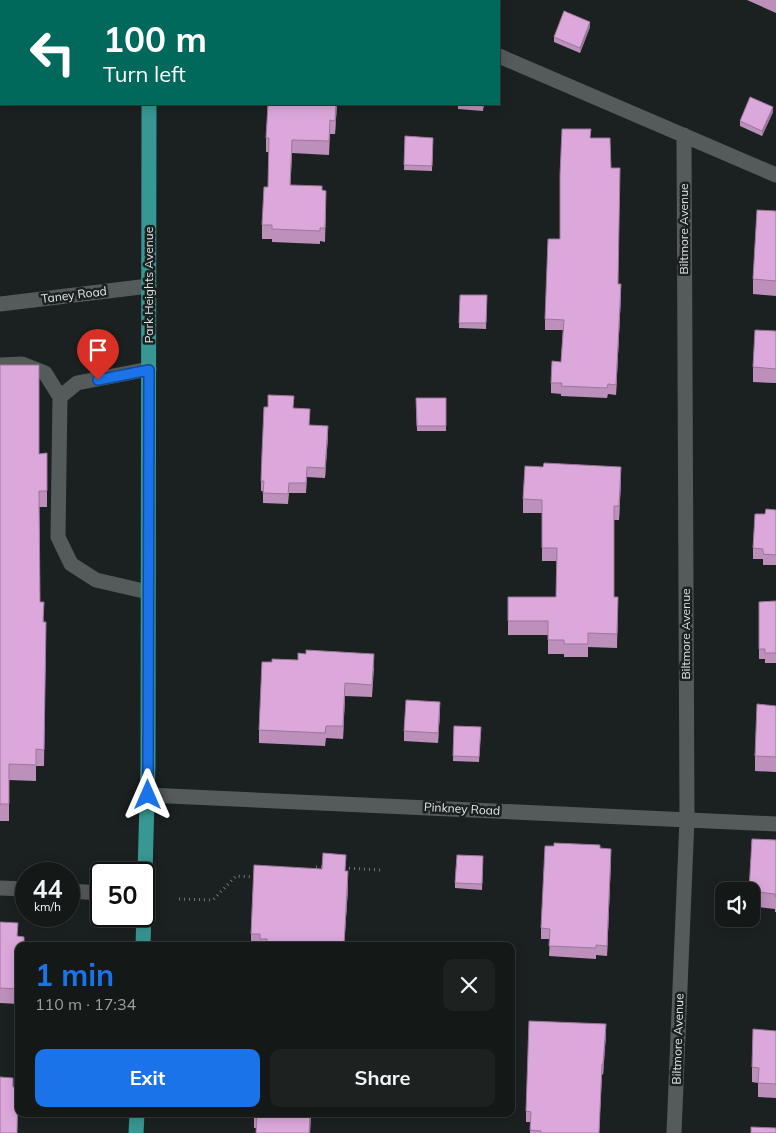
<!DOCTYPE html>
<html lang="en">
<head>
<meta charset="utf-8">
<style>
  body { margin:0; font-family:Mulish,sans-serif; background:#1d2221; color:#f1f3f6; height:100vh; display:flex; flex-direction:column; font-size:19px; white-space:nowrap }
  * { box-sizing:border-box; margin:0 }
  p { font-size:16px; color:#9da0a2 }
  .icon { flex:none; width:28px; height:28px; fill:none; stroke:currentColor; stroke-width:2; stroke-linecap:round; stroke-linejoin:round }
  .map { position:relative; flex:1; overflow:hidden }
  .details { position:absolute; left:15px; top:942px; width:500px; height:175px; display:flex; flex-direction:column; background:#141918; border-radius:10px; box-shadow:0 2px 12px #0003,0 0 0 1px #333837 }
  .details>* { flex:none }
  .top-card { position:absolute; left:0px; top:0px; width:500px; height:105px; box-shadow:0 2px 12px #0003,0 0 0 1px #333837; background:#00695c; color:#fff; overflow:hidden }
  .tools { position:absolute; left:715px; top:882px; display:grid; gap:10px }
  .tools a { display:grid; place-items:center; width:45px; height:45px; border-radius:10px; background:#141918; box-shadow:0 2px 12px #0003,0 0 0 1px #333837; font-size:25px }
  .speed { position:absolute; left:15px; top:862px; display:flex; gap:10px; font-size:25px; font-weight:700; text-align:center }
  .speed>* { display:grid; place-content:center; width:65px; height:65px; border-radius:50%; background:#141918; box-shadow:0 2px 12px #0003,0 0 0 1px #333837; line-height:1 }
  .speed small { font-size:12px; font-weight:400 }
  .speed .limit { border:2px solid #111; border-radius:8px; background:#fff; color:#111 }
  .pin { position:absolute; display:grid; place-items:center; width:42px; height:42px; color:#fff; margin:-51px -21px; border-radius:50% 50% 50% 0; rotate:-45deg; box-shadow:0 0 5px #0007 }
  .pin .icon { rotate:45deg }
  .me { position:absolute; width:55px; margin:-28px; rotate:0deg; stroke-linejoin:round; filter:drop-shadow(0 0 4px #0008) }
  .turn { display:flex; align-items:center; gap:18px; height:105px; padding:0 20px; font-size:22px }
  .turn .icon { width:65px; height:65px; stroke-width:2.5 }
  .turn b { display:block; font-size:35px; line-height:42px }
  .round { display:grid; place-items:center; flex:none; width:52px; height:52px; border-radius:10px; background:#1d2221 }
  .head { display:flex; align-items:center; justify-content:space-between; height:85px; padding:0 20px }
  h1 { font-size:30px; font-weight:700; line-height:38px; color:#1a73e8 }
  .action { display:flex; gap:10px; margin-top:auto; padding:10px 20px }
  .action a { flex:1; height:58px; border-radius:10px; background:#1a73e8; color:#fff; font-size:20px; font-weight:700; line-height:58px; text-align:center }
  .action a+a { background:#1d2221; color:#f1f3f6 }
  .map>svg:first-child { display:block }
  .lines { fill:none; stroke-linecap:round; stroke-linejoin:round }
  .path { stroke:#717675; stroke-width:3; stroke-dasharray:1 4; stroke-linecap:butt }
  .minor { stroke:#555b5a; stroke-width:15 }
  .major { stroke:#379793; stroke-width:15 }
  .wall { fill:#bd90bc }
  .shaded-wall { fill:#9a7699 }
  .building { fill:#dca8db; stroke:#9a7699 }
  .route-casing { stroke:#114b97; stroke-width:12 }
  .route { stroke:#1a73e8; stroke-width:9 }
  .labels { text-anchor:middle; stroke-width:5; stroke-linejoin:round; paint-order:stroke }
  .street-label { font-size:12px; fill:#e2e6e5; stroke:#1b2120 }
</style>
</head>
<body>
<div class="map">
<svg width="776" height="1133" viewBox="0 0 776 1133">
  <rect width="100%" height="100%" fill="#1b2120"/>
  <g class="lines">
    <path class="path" d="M344,868L381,870
      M312,870L316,867H325
      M179,899L213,900L236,876L256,877"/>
    <path class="minor" d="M368,0L370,1
      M499,56L776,175
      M0,304L149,286
      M0,365L22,364L45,373L60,397L58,537L71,564L96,580L148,592
      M60,397L77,383L149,369
      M148,795L776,824
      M0,888L26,889
      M69,891L101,893
      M674,1133L687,819L684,135"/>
    <path class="major" d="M149,0V1
      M143,946L148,764L149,104
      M136,1133L137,1114"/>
  </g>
  <path class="wall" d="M0,0L1,1V60H0Z
    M747,0H776V13Z
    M590,27L580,53L554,42V37Z
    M268,104H337L335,134H330L329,155L292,153L290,185L322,190L326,204L325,242L320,241V244L272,242V239H262V225L268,187L269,152H266V138Z
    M458,104H484L483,111L458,109Z
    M773,112L762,136L740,126V121Z
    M405,136L433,138L432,171L404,170Z
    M591,138L618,284L621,295L616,395L608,394L607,398L561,396V394L551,393V383L561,362L563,330H545V319L560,239Z
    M776,211V296L753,294V279Z
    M460,295H487L486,329L459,328Z
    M776,331V383L753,382V367Z
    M0,365L39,454L47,453V507H39L40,602L44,622H46L44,766H36V781L9,780V821H0Z
    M416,398H446V431H417Z
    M293,408L309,425L328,436L325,478L307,477L306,493H289L288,504L263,503V491H261V481Z
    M621,481L619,520H614V597H618L617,648L588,647V657H564V654H548V635H508V597H556L557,561H542V513H523V499Z
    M776,510V565H763V559H753V548L765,514Z
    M776,601V663H765V659H759V602Z
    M374,667L372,697L345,696L343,739L326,738L325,746L259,743V730Z
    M776,706V772L755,771V756Z
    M440,712L438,743L404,741V731Z
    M454,726L481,727L479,762L453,761Z
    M752,839L776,840V912H775V909L751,906V891H749Z
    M600,848L611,859L607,956L596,955V959L549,956L550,939H541V928Z
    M483,856L482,890L455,888V883Z
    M346,871L348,889L344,946H251V934Z
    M0,922L18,936L19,946V1004L0,1003Z
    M776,1031V1098L758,1097V1083L752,1082V1067Z
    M606,1034L603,1075L602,1074L599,1133H530V1122H526V1111Z
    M254,1114H311L310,1133H256V1128H254Z"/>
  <path class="shaded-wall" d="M590,22V27L580,53V48Z
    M336,104H337L335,134V121Z
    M773,107V112L762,136V131Z
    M292,140V153L290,199V185Z
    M621,284V295L616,395V385Z
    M328,426V436L325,478V468Z
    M621,467V481L619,520V506Z
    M345,683V696L343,739V726Z
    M440,702V712L438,743V733Z
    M611,849V859L607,956V946Z
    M348,871V889L344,946Z
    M606,1024V1034L603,1075V1064Z
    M310,1114H311L310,1133H309Z"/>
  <path class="building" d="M0,0H40V1H1V49H0Z
    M262,0H303V1H262Z
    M564,11L590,22L580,48L554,37Z
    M750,97L773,107L762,131L740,121Z
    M268,104H336L335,121L330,120L329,141L292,140L290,185L322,186V190L326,191L325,228H320V231L272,229V225H262L264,187H268L269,138H266Z
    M458,104H483V106Z
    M562,129H591L590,138H610L611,168H620L618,284H621L616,385L608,384L607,388L561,386L562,383H551L552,361L561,362L564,320L545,319L548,239H560V175Z
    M405,136L433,138L432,166L404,165Z
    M757,210L776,211V281L753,279Z
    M460,295H487L486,323H459Z
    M755,330L776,331V369L753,367Z
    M0,365H39V454L47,453V491H39L40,602H44L43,622H46L44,750L36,749V765L9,764V804H0Z
    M268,395L294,396L293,408L310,409L309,425L328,426L325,468L307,467L306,483H289L288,494L263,493L264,481H261L262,453L264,407H268Z
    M416,398H446V426H417Z
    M544,463L621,467L619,506H614V597H618L617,634L588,633V644H564V640H548V621H508V597H556L557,548H542V500L523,499L525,466L543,467Z
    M766,509L776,510V555L763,554V549L753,548L755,514H765Z
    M776,601V653H765V649H759V602Z
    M306,650L374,654L372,685L345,683L343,726H326L325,733L259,730L262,662H272V659L298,660V653L306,654Z
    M406,700L440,702L438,733L404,731Z
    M757,704L776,706V757L755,756Z
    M454,726L481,727L479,757L453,756Z
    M752,839L776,840V897H775V894L749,891Z
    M554,843L600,845V848L611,849L607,946L596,945V948L549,946L550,929L541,928L545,846H554Z
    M323,853L346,855L345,871H348L344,946H267V939H260V934H251L254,865L322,869Z
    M457,855L483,856L482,884L455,883Z
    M0,922L18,923L17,936L24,937V946H19V989L0,988Z
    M529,1021L606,1024L603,1064H602L599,1133H541V1131L530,1130L531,1112L526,1111Z
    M753,1029L776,1031V1084L758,1083L759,1068L752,1067Z
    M0,1077L13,1078V1087H18L17,1133H0Z
    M257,1114H310L309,1133H256Z
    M751,1127L776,1128V1133H751Z"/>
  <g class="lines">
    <g class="route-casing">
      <path id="route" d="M98,380L149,370L148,795"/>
    </g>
    <use href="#route" class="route"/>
  </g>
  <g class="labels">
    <g class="street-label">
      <text transform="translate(684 229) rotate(-90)" y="4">Biltmore Avenue</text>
      <text transform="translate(149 285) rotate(-90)" y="4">Park Heights Avenue</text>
      <text transform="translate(74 295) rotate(-7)" y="4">Taney Road</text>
      <text transform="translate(686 634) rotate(-90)" y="4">Biltmore Avenue</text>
      <text transform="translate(462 809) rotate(3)" y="4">Pinkney Road</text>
      <text transform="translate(678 1039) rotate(-88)" y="4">Biltmore Avenue</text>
    </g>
  </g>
</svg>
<div class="tools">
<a><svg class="icon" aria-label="sound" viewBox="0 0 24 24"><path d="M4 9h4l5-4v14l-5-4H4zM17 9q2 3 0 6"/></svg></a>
</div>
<div class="speed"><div>44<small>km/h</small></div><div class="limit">50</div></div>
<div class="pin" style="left:98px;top:380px;background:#d93025"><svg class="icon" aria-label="arrive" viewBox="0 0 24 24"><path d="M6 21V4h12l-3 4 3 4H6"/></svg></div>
<svg class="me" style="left:148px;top:795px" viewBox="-20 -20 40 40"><path d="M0-17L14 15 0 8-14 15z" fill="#1a73e8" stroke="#fff" stroke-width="4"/></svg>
<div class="top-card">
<div class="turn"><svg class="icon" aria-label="left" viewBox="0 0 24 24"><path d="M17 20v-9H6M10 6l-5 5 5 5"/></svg><div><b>100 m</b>Turn left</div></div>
</div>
<section class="details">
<div class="head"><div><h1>1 min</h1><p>110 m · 17:34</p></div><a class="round"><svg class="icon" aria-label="close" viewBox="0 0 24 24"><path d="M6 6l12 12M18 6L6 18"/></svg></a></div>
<div class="action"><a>Exit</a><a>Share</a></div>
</section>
</div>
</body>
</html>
